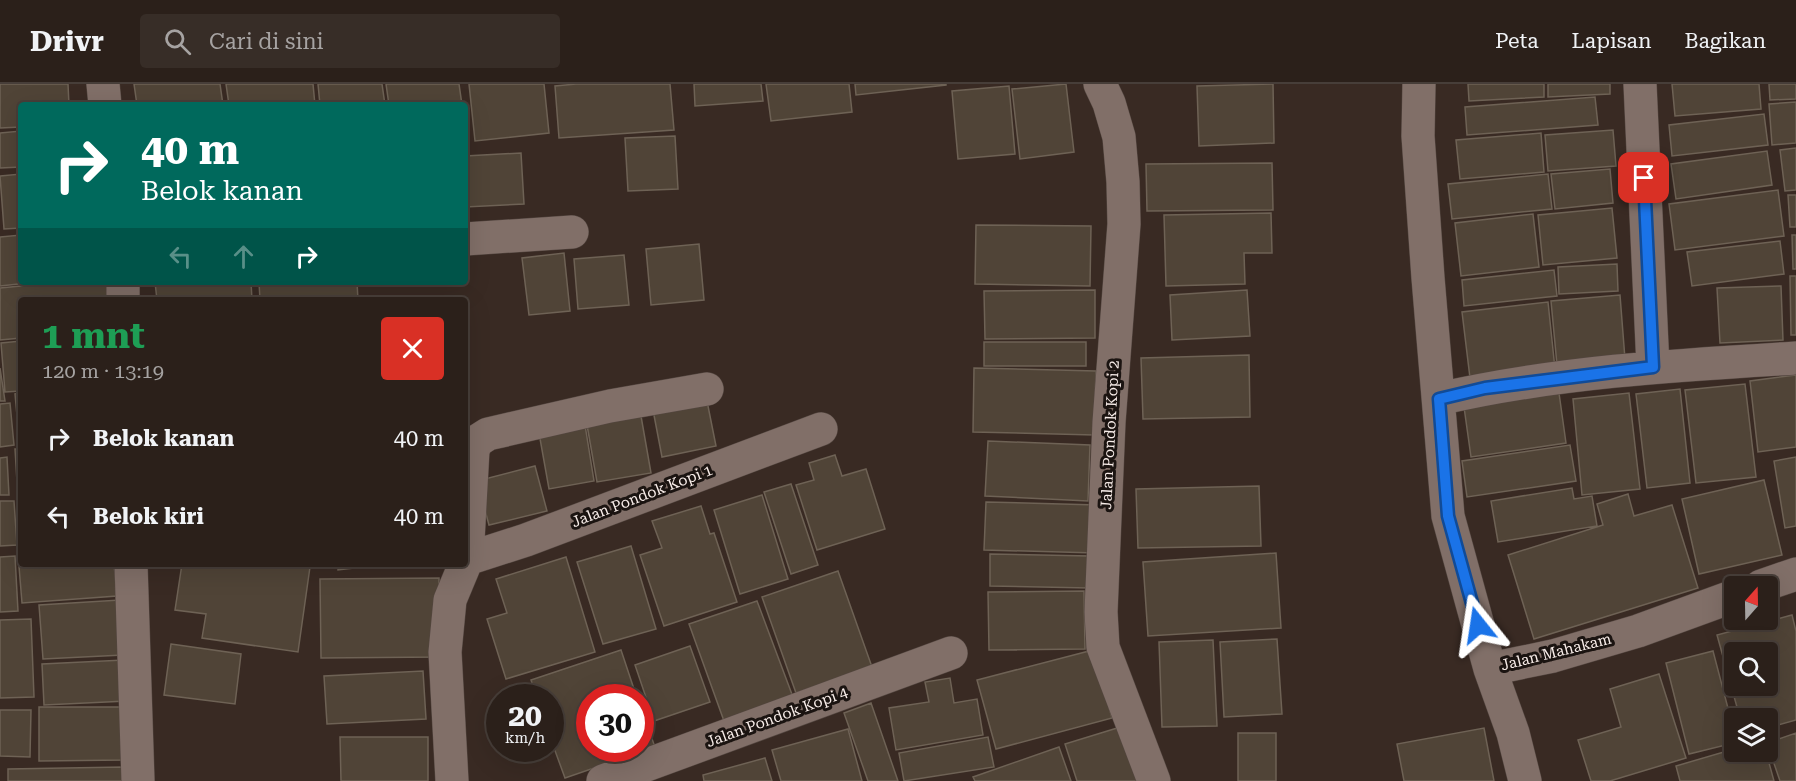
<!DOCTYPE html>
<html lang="id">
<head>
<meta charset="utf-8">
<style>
  body { margin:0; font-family:"Roboto Serif",serif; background:#372d27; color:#f1f3f6; height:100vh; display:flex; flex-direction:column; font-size:22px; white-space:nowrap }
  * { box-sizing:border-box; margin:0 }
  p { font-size:20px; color:#a6a3a2 }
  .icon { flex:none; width:33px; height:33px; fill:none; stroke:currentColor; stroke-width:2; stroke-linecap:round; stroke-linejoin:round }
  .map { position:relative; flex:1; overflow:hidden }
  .side { position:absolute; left:18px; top:213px; width:450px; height:270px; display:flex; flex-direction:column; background:#2b201a; border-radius:6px; box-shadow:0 6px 24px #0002,0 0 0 2px #473e39 }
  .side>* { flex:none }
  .guide { position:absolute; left:18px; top:18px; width:450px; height:183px; border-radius:6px; box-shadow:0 6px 24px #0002,0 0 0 2px #473e39; background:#00695c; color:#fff; overflow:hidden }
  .needle { width:39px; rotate:20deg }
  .fabs { position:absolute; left:1724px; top:492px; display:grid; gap:12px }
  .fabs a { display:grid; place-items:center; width:54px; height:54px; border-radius:6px; background:#2b201a; box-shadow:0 6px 24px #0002,0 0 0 2px #473e39; font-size:30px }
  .speed { position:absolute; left:486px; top:600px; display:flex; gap:12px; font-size:30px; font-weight:700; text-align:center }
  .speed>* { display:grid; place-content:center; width:78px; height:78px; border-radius:50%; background:#2b201a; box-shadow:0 6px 24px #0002,0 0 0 2px #473e39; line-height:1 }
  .speed small { font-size:15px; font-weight:400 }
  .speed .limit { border:9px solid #d22; background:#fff; color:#111 }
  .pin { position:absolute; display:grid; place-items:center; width:51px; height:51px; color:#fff; margin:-26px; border-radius:12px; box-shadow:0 3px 9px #0006 }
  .me { position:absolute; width:66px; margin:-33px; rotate:345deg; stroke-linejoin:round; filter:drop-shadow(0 0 4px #0008) }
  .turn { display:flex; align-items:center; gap:21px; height:126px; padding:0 24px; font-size:27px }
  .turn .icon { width:78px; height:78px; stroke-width:2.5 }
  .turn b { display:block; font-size:42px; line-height:51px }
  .lanes { display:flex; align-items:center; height:57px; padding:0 24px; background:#0003; justify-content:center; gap:30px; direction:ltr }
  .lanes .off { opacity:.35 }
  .round { display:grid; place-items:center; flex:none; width:63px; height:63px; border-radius:6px; background:#372d27 }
  .summary { display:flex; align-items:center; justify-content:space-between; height:102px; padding:0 24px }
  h1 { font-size:36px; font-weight:700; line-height:45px; color:#1e9e55 }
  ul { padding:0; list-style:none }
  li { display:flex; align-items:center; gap:18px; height:78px; padding:0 24px }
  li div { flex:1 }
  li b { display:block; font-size:22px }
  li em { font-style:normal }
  header { display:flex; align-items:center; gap:36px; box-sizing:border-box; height:84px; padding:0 30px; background:#2b201a; border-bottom:2px solid #473e39 }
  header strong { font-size:28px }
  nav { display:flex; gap:33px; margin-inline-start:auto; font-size:21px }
  .search { width:420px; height:54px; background:#372d27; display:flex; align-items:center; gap:15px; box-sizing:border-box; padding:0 21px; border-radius:6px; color:#a6a3a2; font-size:22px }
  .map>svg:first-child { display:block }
  .building { fill:#504437; stroke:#6e6255; stroke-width:1.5; fill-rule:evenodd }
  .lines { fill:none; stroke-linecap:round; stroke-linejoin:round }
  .street-casing { stroke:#544741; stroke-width:34 }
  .street { stroke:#816f68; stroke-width:33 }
  .route-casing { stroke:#114b97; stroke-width:15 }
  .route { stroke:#1a73e8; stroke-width:10 }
  .labels { text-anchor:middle; stroke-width:6; stroke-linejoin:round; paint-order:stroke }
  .street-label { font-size:15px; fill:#f9eeea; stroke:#1b1411 }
</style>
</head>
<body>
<header>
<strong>Drivr</strong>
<div class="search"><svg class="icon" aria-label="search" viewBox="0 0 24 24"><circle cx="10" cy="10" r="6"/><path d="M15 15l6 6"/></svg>Cari di sini</div>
<nav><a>Peta</a><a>Lapisan</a><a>Bagikan</a></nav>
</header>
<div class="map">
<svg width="1796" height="697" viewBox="0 0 1796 697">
  <rect width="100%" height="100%" fill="#392a23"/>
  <path class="building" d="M0,0H68L69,21H21V43L0,44Z
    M134,0H220L223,21H137Z
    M226,0H313L315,21H229Z
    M318,0H382L385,21H320Z
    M386,0H459L462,21H389Z
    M469,0H544L549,49L475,57Z
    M576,0H670L674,46L559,54L555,2Z
    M694,0H761L763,17L695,22Z
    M766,0H849L852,28L771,37Z
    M855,0H946V1L856,11Z
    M1066,0L1074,68L1020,75L1012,5Z
    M1273,0L1274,59L1199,62L1197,2Z
    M1468,0H1544V13L1469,17Z
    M1548,0H1610V10L1548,13Z
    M1672,0H1759L1761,25L1675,32Z
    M1769,0H1796V15L1770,16Z
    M1009,2L1015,70L958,75L952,7Z
    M1595,13L1598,41L1467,51L1465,23Z
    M1796,18V59L1772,61L1769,20Z
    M1764,30L1768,61L1672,72L1669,41Z
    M1613,46L1616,82L1548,87L1545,51Z
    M21,47V83L0,84V49Z
    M1541,49L1544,88L1460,95L1456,56Z
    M675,52L678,105L628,107L625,54Z
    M1796,64V106L1785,107L1780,66Z
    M1767,67L1772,101L1676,115L1671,80Z
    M521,69L524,120L465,123V72Z
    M1272,79L1273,126L1147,127L1146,80Z
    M1610,85L1613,119L1555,125L1551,90Z
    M21,90V144L4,145L0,92Z
    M1548,90L1552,125L1452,135L1448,100Z
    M1778,106L1784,152L1675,166L1669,120Z
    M1788,111H1796V143H1790Z
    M1612,124L1617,174L1543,181L1538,131Z
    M1271,129L1272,169H1244L1245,200L1166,202L1164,131Z
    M1533,130L1539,183L1461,192L1455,139Z
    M976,141L1091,142L1090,202L975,200Z
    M21,151V198H37L0,202V153Z
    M1792,151H1796V185H1793Z
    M1780,157L1784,190L1692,202L1687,168Z
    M699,160L704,216L651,221L646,165Z
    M564,169L570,227L529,231L522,174Z
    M624,171L629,221L578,225L574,175Z
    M1617,180L1618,207L1559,210L1558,183Z
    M1554,186L1557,212L1464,222L1462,196Z
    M1790,192H1796V251H1791Z
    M63,198H114L115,216H21V254L0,256V204Z
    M155,198H251L252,216H157Z
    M259,198H357L358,216H260Z
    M1781,202L1783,256L1720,259L1717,204Z
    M1095,206V254L985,255L984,207Z
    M1247,206L1250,252L1172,256L1170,211Z
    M1620,211L1625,275L1557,281L1551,217Z
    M1548,218L1555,285L1470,294L1462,228Z
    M21,257V307L5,308L1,259Z
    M984,258H1086V282H984Z
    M1249,271L1250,333L1143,335L1141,274Z
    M0,284L5,317H0Z
    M974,284L1096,287L1094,351L973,348Z
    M1796,291V363L1758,368L1750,297Z
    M1745,300L1756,393L1696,399L1685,306Z
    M1680,305L1690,399L1647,404L1636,310Z
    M21,309V363L20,364L15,310Z
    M1559,309L1566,359L1471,373L1464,323Z
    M1629,309L1640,405L1582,411L1573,315Z
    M707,317L716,362L662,373L653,326Z
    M10,319L14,361L0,363V320Z
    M641,332L651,389L597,398L587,341Z
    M585,341L594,397L549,405L539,349Z
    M988,357L1090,361L1088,417L985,412Z
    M1570,361L1576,397L1467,413L1462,377Z
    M15,365H21V414H18Z
    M835,371L842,392L866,385L885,445L817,466L796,401L814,396L809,379Z
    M7,373L9,411H0V374Z
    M1796,373V442L1785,444L1774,377Z
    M535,382L547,427L489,441L477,397Z
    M1764,396L1782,471L1699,490L1682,415Z
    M791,400L818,481L791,490L764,408Z
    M1259,402L1261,462L1138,464L1136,405Z
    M1572,404L1574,415L1592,412L1597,442L1498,458L1491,417Z
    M1628,410L1634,432L1672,421L1698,504L1534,555L1508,471L1603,441L1597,420Z
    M762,411L788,495L740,510L714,426Z
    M0,417H14L17,461L0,462Z
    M986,418L1097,421L1096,469L984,466Z
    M701,422L710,450L714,449L737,518L664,542L640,471L662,464L652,437Z
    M631,462L656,545L603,560L577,478Z
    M1276,469L1281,544L1148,552L1143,478Z
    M18,470H21V480H114L117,512L22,519Z
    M990,470L1090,472L1089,504L990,502Z
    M15,472L18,527L0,528V473Z
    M566,473L595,568L506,595L487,535L507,529L496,495Z
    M182,480H289L310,483L298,568L202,554L206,530L175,526Z
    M338,480H379V481L338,486Z
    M838,487L872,583L796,609L762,513Z
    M439,494V573L321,574L320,495Z
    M1084,507L1085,565L989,566L988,508Z
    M120,516L123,571L43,575L39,521Z
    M757,517L793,613L724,637L689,540Z
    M1792,531L1796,547V636L1767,644V634H1740L1717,551ZM1734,568H1767V602H1734Z
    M31,535L34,613L0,614V536Z
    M1277,555L1282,630L1224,633L1220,558Z
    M1213,556L1217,642L1162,643L1159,558Z
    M171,560L241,570L235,620L164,611Z
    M690,562L710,618L654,637L635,581Z
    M621,566L637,614H590V664H640V622L655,663L565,694L550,653V614H537L531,596Z
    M1093,566L1112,634L996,665L977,596Z
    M1713,567L1734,647V659L1689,670L1666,579Z
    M124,576L127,617L44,621L42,580Z
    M423,587L426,635L327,640L324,592Z
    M1659,590L1686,674L1610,697H1591L1578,656L1621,643L1610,605Z
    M950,594L954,619L977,615L983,651L896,666L889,624L929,618L925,598Z
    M871,619L898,697H868L844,629Z
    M39,623H124V676L39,677Z
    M0,626H31L30,673L0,672Z
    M1127,641L1145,697H1077L1065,660Z
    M1484,644L1494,697H1404L1397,660Z
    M848,645L862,697H781L772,666Z
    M1238,649H1276V697H1238Z
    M1796,649V697H1780L1767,659Z
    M340,653H428V697H341Z
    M988,653L994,683L904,697L899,669Z
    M1059,663L1071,697H975L973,693Z
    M1734,665V668H1766L1774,697H1680L1676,682Z
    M765,674L772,697H704L703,691Z
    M123,683V697H8V685Z"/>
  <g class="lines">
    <g class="street-casing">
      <path id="street" d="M103,0L105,21
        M1100,0L1109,19L1119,53L1123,98L1124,140L1109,338L1101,528L1103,563L1154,697
        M1419,0L1418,52L1428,194L1448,432L1490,585L1513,649L1525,697
        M1640,0L1653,283
        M465,155L572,148
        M123,198V216
        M1439,315C1555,288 1677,281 1796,274
        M467,475L473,366L477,357L488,350L610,322L707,305
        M131,480L138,697
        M465,480L467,475L526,456L821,345
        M1761,502L1796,490
        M1490,585L1553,572L1638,547L1734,512
        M452,697L445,568L450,516L465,480
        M603,697L951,569"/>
    </g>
    <use href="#street" class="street"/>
  </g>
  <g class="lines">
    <g class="route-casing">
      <path id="route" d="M1478,541L1448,432L1439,315L1485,304L1653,283L1644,94"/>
    </g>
    <use href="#route" class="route"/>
  </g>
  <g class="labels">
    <g class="street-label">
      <text transform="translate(1110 351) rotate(-87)" y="5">Jalan Pondok Kopi 2</text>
      <text transform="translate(642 412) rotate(-21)" y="5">Jalan Pondok Kopi 1</text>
      <text transform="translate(1556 568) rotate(-14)" y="5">Jalan Mahakam</text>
      <text transform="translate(777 633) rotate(-20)" y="5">Jalan Pondok Kopi 4</text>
    </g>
  </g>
</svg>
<div class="fabs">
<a><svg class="needle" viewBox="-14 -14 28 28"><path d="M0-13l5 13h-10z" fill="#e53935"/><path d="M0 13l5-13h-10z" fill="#a6a3a2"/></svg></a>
<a><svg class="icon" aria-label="search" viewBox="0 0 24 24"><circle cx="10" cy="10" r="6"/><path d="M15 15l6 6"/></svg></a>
<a><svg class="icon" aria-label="layers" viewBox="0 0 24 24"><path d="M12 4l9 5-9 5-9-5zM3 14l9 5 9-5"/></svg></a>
</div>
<div class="speed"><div>20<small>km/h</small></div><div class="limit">30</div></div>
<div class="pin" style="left:1644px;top:94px;background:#d93025"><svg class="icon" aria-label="arrive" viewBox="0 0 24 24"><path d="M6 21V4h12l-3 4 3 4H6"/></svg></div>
<svg class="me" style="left:1478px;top:541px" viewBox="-20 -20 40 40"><path d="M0-17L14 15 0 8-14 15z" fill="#1a73e8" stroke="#fff" stroke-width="4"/></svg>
<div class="guide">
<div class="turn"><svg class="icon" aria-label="right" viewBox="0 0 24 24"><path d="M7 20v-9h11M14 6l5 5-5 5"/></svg><div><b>40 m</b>Belok kanan</div></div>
<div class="lanes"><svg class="icon off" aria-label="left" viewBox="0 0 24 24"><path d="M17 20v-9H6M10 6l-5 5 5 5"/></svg><svg class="icon off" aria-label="ahead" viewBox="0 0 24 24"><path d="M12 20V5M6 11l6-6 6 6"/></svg><svg class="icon" aria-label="right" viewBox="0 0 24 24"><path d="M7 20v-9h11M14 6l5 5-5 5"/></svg></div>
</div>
<section class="side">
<div class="summary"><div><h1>1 mnt</h1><p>120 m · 13:19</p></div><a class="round" style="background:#d93025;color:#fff"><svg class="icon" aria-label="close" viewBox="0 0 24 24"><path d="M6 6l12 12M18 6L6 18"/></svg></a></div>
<ul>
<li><svg class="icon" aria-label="right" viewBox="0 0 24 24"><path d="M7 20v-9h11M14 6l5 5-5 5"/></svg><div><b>Belok kanan</b></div><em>40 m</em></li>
<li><svg class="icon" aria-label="left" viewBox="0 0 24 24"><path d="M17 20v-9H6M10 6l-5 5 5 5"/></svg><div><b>Belok kiri</b></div><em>40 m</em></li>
</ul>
</section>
</div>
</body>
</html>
